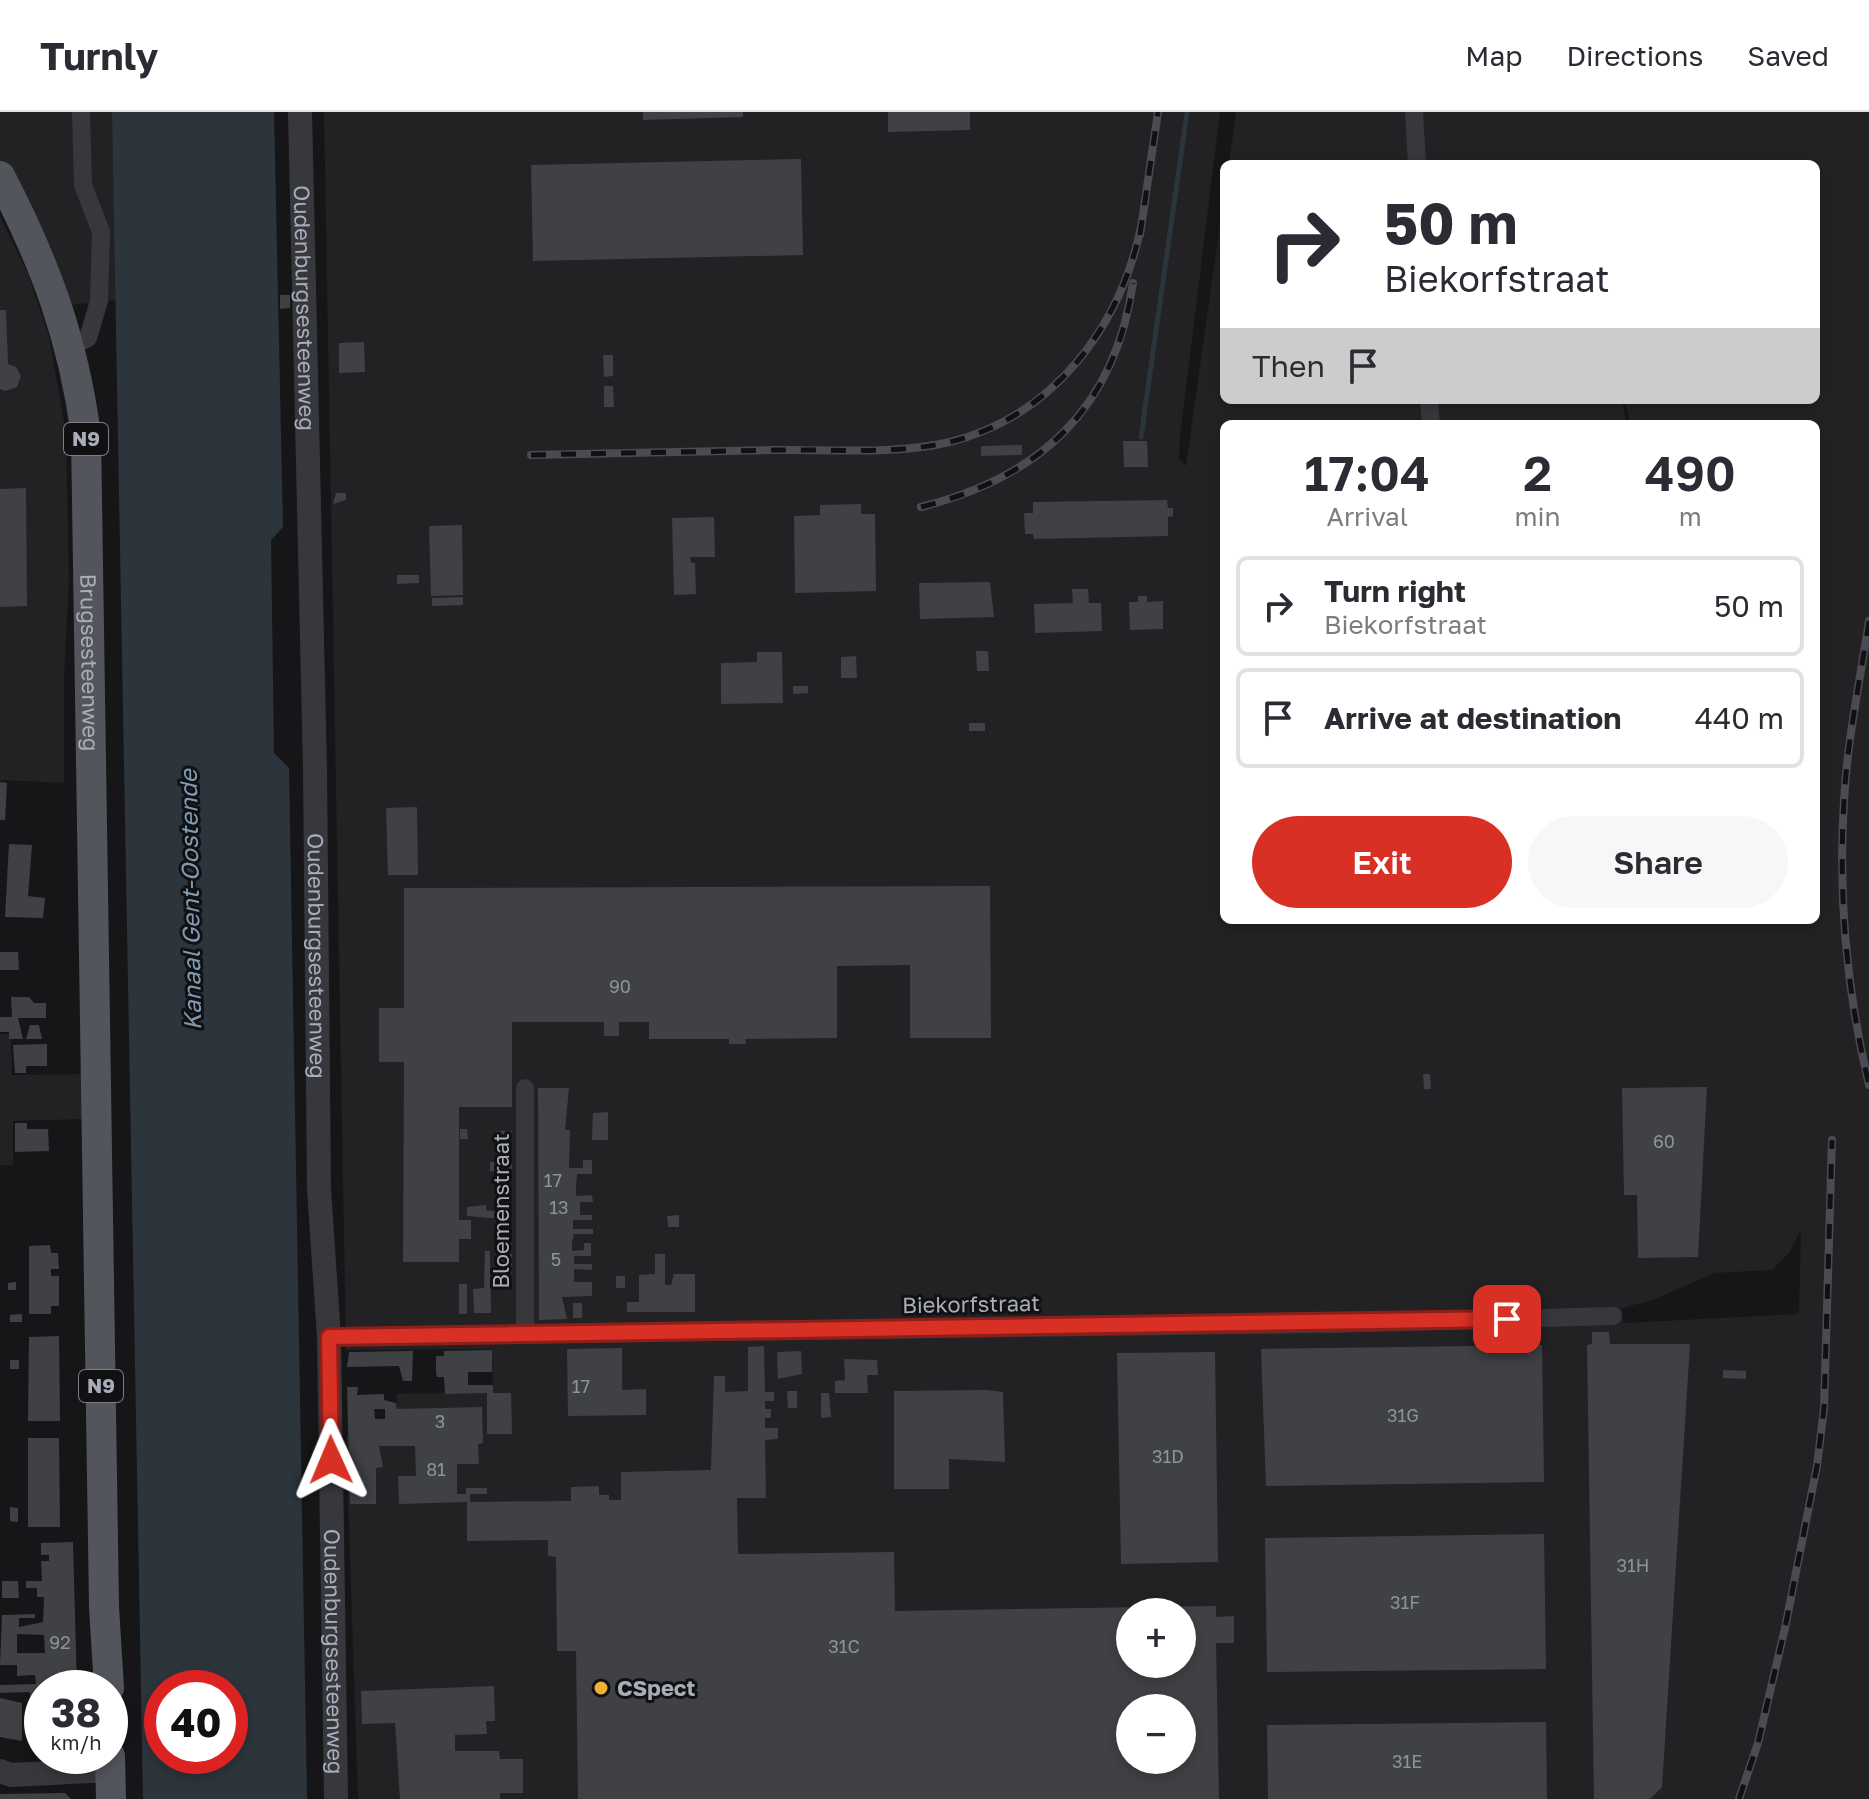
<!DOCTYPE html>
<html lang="en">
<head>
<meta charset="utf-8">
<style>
  body { margin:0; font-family:"Golos Text",sans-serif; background:#f7f7f7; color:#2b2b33; height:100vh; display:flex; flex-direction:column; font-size:30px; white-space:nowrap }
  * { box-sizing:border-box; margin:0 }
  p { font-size:26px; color:#7c7c81 }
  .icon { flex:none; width:44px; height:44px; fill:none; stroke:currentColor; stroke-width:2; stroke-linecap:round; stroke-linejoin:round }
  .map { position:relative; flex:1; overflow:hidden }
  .side { position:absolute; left:1220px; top:308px; width:600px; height:504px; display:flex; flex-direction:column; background:#fff; border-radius:12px; box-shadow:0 4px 12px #0003 }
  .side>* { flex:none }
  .banner { position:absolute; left:1220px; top:48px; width:600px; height:244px; border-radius:12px; box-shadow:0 4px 12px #0003; background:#fff; color:#2b2b33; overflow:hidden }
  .buttons { position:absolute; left:1116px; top:1486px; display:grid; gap:16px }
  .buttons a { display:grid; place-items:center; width:80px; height:80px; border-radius:50%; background:#fff; box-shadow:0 4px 12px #0003; font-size:40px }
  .speed { position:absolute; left:24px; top:1558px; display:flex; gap:16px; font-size:40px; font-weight:700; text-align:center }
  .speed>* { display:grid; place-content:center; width:104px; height:104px; border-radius:50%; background:#fff; box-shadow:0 4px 12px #0003; line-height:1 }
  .speed small { font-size:20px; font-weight:400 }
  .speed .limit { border:12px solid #d22; background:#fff; color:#111 }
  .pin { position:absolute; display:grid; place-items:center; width:68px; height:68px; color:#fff; margin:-34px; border-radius:16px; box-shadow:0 4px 12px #0006 }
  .me { position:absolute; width:88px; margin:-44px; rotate:359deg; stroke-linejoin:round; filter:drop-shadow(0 0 6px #0008) }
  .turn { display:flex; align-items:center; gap:28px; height:168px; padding:0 32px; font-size:36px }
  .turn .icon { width:104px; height:104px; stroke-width:2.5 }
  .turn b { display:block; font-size:56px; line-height:68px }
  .then { display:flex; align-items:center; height:76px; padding:0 32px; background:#0003; gap:16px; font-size:30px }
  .eta { display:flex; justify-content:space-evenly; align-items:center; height:136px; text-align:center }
  .eta b { font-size:48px; font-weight:600; line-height:56px }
  .action { display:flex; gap:16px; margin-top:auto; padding:16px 32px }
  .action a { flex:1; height:92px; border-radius:48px; background:#d93025; color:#fff; font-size:32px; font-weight:600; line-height:92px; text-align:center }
  .action a+a { background:#f7f7f7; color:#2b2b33 }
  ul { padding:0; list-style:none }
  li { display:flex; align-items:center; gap:24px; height:100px; margin:0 16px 12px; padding:0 16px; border:4px solid #e1e1e2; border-radius:12px }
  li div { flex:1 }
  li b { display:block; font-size:30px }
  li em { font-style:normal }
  header { display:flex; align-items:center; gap:48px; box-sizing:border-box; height:112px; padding:0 40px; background:#fff; border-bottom:2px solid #e1e1e2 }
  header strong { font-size:38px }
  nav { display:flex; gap:44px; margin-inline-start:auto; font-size:28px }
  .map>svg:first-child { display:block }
  .built { fill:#222225; fill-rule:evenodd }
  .water { fill:#2c353c; fill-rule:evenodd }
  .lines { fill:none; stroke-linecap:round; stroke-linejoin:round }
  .stream { stroke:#2c353c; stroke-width:5 }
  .building { fill:#404145; fill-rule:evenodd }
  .minor { stroke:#37383d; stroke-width:18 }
  .tertiary { stroke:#37383d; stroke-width:24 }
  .primary { stroke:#53555c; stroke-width:30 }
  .rail-casing { stroke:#4a4c52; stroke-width:8 }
  .rail { stroke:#111113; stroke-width:5; stroke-dasharray:15; stroke-linecap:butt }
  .route-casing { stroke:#8d1f18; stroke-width:20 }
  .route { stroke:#d93025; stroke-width:14 }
  .poi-dot { fill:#f2b134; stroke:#111113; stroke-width:3 }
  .labels { text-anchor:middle; stroke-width:6; stroke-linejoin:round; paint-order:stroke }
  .number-label { font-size:18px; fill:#8e929b }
  .shield { fill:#111113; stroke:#7b7e86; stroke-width:2 }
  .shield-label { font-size:20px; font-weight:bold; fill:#a8adb8 }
  .street-label { font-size:22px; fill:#a8adb8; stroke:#111113 }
  .poi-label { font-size:22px; font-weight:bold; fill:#a8adb8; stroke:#111113; text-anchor:start }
  .water-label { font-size:24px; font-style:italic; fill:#7f9bb3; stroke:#111113 }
</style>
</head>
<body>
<header>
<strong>Turnly</strong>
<nav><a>Map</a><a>Directions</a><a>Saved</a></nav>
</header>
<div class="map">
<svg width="1869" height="1687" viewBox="0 0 1869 1687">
  <rect width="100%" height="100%" fill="#161618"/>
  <path class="built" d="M0,0H112L117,188L70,193L0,64Z
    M324,0H1220L1180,325L1179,347L1186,354L1224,84V288H1622L1627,312H1224V808H1816V312H1630L1625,288H1816V52H1229L1236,0H1869V1687H358L346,1324H397V1282L493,1280L492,1237L346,1238ZM1801,1117L1799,1202L1623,1211L1622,1196L1653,1188L1715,1161L1772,1158L1790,1140ZM1130,1500H1182V1552H1130ZM1130,1596H1182V1648H1130Z
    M0,104L28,162L49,225L66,321L69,468L64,568V671L0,668Z
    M0,922H9L11,927L12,963L85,962L84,1007L13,1009V1053H0Z"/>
  <path class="water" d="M112,0H274L283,415L271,428L274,641L289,656L307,1687H143ZM162,1576H230V1644H162Z"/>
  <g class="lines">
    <path class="stream" d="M1141,325L1187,0"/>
  </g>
  <path class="building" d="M643,0H743V5L643,8Z
    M888,0H970V18L888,20Z
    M801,47L803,143L533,149L531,53Z
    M280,183H290V196L280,197Z
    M0,198H6L8,252L16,255L21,264L17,275L5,279L0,277Z
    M364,230L365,260L339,261V231Z
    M603,243H613V264L604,265Z
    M604,274H613L614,295H604Z
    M1123,329H1147L1148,355H1124Z
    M1022,333V343L981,344V334Z
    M26,376L27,494L0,495V377Z
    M336,381H346V388L333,392Z
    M1167,388L1168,396H1173V404L1168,405V424L1034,427L1033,422H1025L1024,401H1033V390Z
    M861,392V402H875L876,479L795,481L794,404L820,403V393Z
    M714,405L715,445H690L691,451H695L696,482L674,483L672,406Z
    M462,413L463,483L431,484L429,414Z
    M397,463H419V471L397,472Z
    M990,470L994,505L920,507L919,471Z
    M1072,477H1088L1089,491H1101L1102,519L1035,521L1034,492L1073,491Z
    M1138,484H1147V490L1163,489V517L1130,518L1129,490H1138Z
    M463,485V493L432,494V486Z
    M976,539H988L989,559H977Z
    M757,540H782L783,591L721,592V551L757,550Z
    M856,544L857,566H841V545Z
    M793,574H808V581L793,582Z
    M969,611H985V619H969Z
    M0,670L7,671L5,708H0Z
    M417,695L418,763H388L386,696Z
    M9,732L32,733L28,784L45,786L43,806L5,805Z
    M990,774L991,926H910V853L837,854V926L745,927L746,932H729V927H649V910H619V924H604V910H512V995H459V1108H471V1127H459V1150H403L404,950H379V896H404V776Z
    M0,840H18L19,858H0Z
    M11,885H29L34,891H46V906H18L23,927H9V920H0V905H12Z
    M30,913H39L42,927H26Z
    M47,932V954H26V961H15L13,933Z
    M1423,962H1430L1431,977H1424Z
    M1707,975L1698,1145L1638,1146L1637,1083H1624L1622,976Z
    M538,976H569L565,1018H570L569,1056H583V1048H592V1062H577L576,1075V1084L592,1083L593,1090H580V1103H592V1108H573V1117H593V1122H574L572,1131V1139L584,1138V1131H591V1144H574V1152H592V1158L574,1157V1170H592V1184L562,1185L567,1207L539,1208Z
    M608,1000V1028H592L593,1001Z
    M15,1011H27V1017H48L49,1039L15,1040Z
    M460,1017H467L468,1027H460Z
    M496,1019H512L511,1027H496Z
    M490,1050H512V1059H490Z
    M486,1093V1098L501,1100L502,1107L467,1104V1095Z
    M679,1103V1115H668L667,1104Z
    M498,1131H512V1139H498Z
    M50,1133L51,1141H58L59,1157H51V1164H59V1194H51V1202H29V1134Z
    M485,1139H490L491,1201H474L473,1177L484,1176Z
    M498,1142H512V1161H498Z
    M655,1142H665V1173H671L674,1162H695V1200H627V1190H639V1163L655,1162Z
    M616,1164H625V1176H616Z
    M16,1170V1178H8V1171Z
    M459,1172H467V1202H459Z
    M573,1191H582V1206H573Z
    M22,1202V1210H10V1203Z
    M1592,1220H1609L1610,1232H1690L1662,1675L1650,1687H1594L1587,1233L1592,1232Z
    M59,1224L60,1309H28L29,1225Z
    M1542,1233L1544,1370L1266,1374L1261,1237Z
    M764,1234L765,1280H774V1289H765V1297H771V1306H765V1316H778V1327L765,1328L766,1386H737L738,1442L894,1440L895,1499L1216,1494V1505L1234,1504V1531H1216L1219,1687H578L576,1539H557L556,1445L548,1444V1428L467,1429V1390L399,1392L398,1364H416L415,1334H379L383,1355L376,1356V1392H350L347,1275H358L357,1283L384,1282V1288L396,1291L397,1297L482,1295L483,1331L478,1332L479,1352H457V1382H466V1376H487V1382H470V1390L571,1389V1375L599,1374V1383H609V1388H621V1360L711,1358L714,1264H725V1280L748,1279V1235ZM374,1297H385V1307H375ZM1130,1500H1182V1552H1130ZM1130,1596H1182V1648H1130Z
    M622,1236V1278L646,1277V1303L568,1304L567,1237Z
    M492,1238V1260H468V1273H493V1281H511L512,1322H487V1281L445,1282L444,1265H437L436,1260V1244H444V1239Z
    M413,1239L412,1269H403L399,1254L347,1255L349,1240Z
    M801,1239L802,1262L778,1267L777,1240Z
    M1215,1240L1218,1450L1121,1452L1117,1241Z
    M844,1247L877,1248L878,1263H867L868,1281H835V1269L845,1268Z
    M10,1248H19V1257H10Z
    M1723,1258L1746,1259V1267L1723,1266Z
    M987,1278L1003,1280L1005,1350L949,1347V1377H894V1279Z
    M787,1279H797V1296H788Z
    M821,1281H829L831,1305L821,1306Z
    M28,1326H59L60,1415H28Z
    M10,1395L18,1396V1410L10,1409Z
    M1544,1422L1546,1557L1267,1560L1265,1426Z
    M73,1430L77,1576H42V1592L30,1593V1580L0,1581V1573L36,1572L35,1563L17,1564V1553H0L2,1503L35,1502V1506H19V1515L43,1510L44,1485H37V1476H26V1469H42L41,1449H49V1443H41V1431ZM17,1522L44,1523L45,1541H17Z
    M2,1469H18L19,1486H2Z
    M494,1574L495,1609H486L487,1622L455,1623V1639H499L500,1647H523V1681H500V1687H400L395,1611L362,1612L361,1579Z
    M0,1586L22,1591V1629L0,1625Z
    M37,1604H42V1628H38Z
    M1546,1610L1547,1687H1268L1267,1613Z
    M65,1681L71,1687H0V1682Z"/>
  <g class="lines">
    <path class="minor" d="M1414,0L1417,52
      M71,234L88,226L99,189L101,120L83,73L81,0
      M1429,288L1431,312
      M525,1221V976
      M329,1225L1334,1212L1613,1204"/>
    <g class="tertiary">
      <path id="s1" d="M300,0L315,658L319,1077L329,1225L336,1687"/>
      <path d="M0,1659L11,1663L110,1658"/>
    </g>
    <g class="primary">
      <path id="s2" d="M0,64C45,151 73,225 86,323L104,1495L109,1576"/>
      <path d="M110,1644L111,1687"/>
    </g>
    <g class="rail-casing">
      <path id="rail" d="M1140,123L1158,0
        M531,343C612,341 693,340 774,338C832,337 894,343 950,330C1054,304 1120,215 1141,115
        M921,395C1041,365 1115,296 1133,171
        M1869,509C1860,569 1847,629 1844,689C1838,784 1847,881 1869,973
        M1739,1687L1758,1631L1785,1516L1817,1354L1824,1296L1832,1028"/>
    </g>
    <use href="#rail" class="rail"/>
  </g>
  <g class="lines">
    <g class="route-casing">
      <path id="route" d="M331,1348L329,1225L1507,1207"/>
    </g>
    <use href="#route" class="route"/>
  </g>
  <circle class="poi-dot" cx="601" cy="1576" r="8"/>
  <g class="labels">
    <g class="number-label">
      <text x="620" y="881">90</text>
      <text x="1664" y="1036">60</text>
      <text x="553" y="1075">17</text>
      <text x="559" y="1102">13</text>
      <text x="556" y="1154">5</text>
      <text x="581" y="1281">17</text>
      <text x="1403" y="1310">31G</text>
      <text x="440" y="1316">3</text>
      <text x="1168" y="1351">31D</text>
      <text x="436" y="1364">81</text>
      <text x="1633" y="1460">31H</text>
      <text x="1405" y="1497">31F</text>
      <text x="60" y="1537">92</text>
      <text x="844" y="1541">31C</text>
      <text x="1407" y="1656">31E</text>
    </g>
    <g class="shield">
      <rect x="64" y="311" width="44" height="32" rx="6"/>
      <rect x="79" y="1258" width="44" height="32" rx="6"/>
    </g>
    <g class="shield-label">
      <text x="86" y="334">N9</text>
      <text x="101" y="1281">N9</text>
    </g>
    <g class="street-label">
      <text dy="8" stroke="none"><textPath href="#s1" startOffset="196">Oudenburgsesteenweg</textPath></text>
      <text dy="8" stroke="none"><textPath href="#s2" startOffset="502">Brugsesteenweg</textPath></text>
      <text dy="8" stroke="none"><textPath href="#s1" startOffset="844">Oudenburgsesteenweg</textPath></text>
      <text transform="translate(501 1099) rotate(-90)" y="8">Bloemenstraat</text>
      <text transform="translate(971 1192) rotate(-1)" y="8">Biekorfstraat</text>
      <text dy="8" stroke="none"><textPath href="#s1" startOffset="1540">Oudenburgsesteenweg</textPath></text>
    </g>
    <g class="poi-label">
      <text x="617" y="1584">CSpect</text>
    </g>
    <g class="water-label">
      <text transform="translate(191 788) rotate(-91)" y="8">Kanaal Gent-Oostende</text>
    </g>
  </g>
</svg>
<div class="buttons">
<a>+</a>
<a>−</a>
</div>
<div class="speed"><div>38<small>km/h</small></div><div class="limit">40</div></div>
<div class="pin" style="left:1507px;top:1207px;background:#d93025"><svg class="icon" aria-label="arrive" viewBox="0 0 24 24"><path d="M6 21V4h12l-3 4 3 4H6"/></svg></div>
<svg class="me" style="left:331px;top:1348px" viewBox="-20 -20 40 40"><path d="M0-17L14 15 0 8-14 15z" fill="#d93025" stroke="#fff" stroke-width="4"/></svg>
<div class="banner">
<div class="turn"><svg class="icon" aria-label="right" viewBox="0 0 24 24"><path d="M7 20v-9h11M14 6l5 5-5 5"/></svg><div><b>50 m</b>Biekorfstraat</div></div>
<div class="then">Then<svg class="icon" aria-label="arrive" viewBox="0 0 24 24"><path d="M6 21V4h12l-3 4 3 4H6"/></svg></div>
</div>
<section class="side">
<div class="eta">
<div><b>17:04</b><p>Arrival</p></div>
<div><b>2</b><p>min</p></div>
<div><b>490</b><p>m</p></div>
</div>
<ul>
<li><svg class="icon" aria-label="right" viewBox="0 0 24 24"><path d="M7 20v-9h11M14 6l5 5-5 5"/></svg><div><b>Turn right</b><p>Biekorfstraat</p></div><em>50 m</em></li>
<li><svg class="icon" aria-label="arrive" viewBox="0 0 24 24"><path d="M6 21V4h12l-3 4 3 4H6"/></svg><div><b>Arrive at destination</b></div><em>440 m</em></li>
</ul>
<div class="action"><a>Exit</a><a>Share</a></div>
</section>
</div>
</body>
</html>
